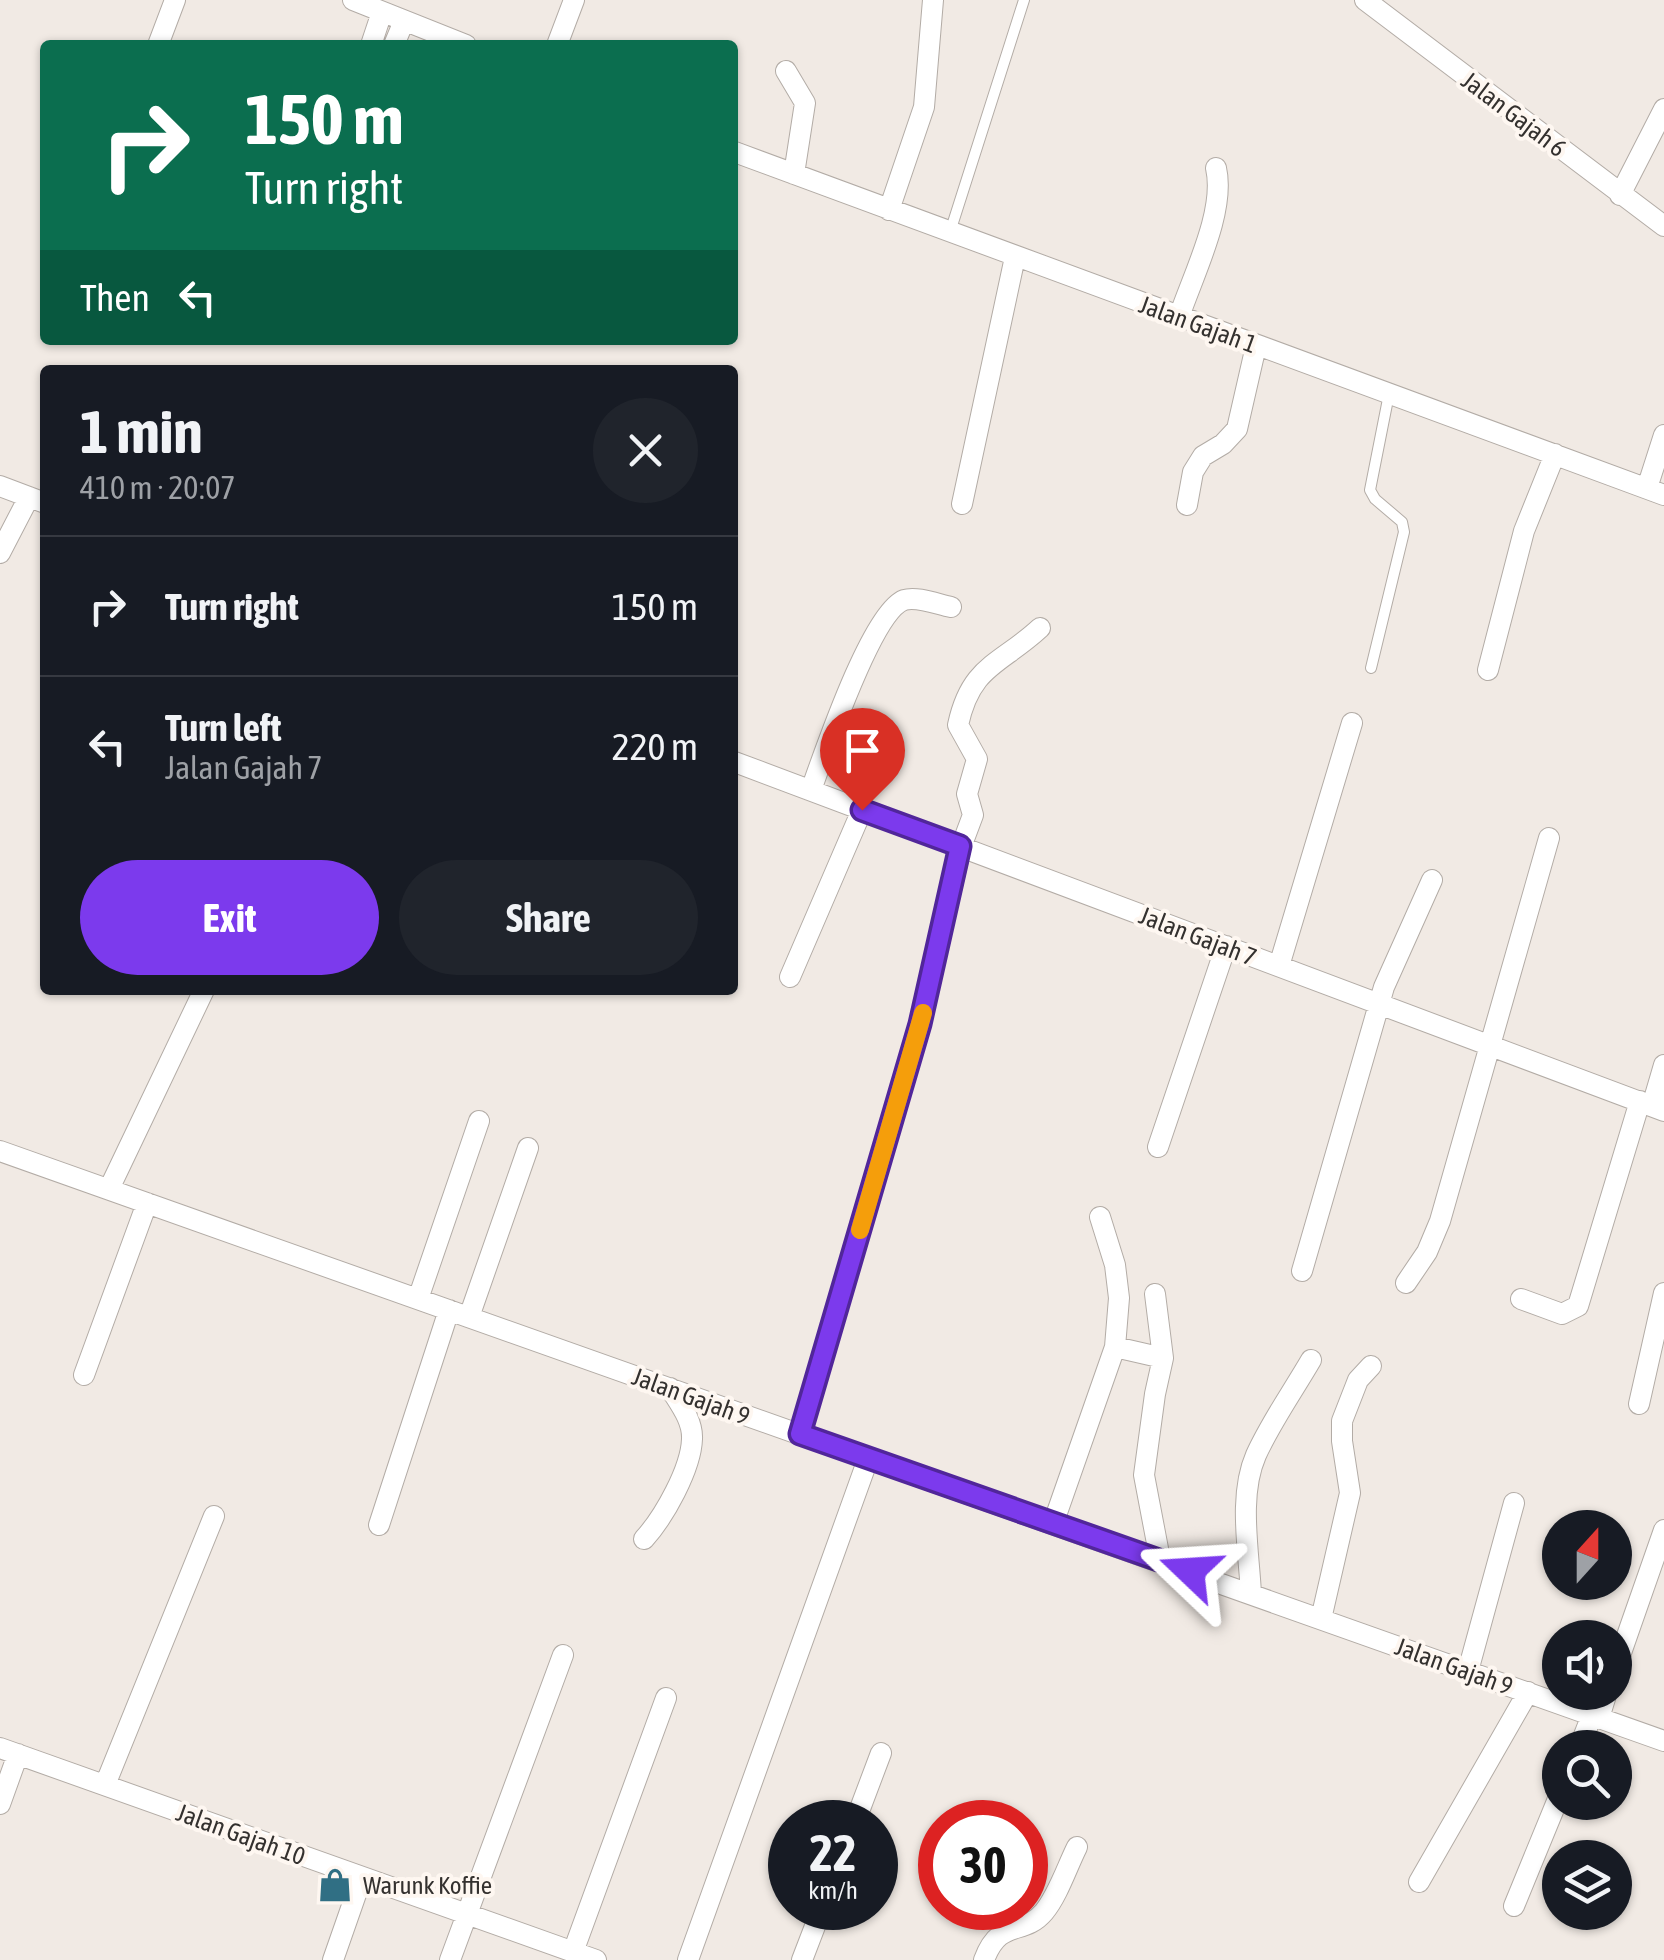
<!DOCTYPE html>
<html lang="en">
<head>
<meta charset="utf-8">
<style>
  body { margin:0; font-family:"Asap Condensed",sans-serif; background:#20242c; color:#f1f3f6; height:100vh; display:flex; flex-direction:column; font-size:38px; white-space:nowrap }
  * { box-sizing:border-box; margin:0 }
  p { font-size:32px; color:#9ea1a6 }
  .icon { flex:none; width:55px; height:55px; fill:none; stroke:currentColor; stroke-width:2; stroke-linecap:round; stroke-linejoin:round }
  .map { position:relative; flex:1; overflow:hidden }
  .details { position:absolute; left:40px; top:365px; width:698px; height:630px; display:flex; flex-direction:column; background:#171b24; border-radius:10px; box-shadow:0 2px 8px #0004 }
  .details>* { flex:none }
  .banner { position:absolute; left:40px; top:40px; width:698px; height:305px; border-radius:10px; box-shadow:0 2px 8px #0004; background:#0b6e4f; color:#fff; overflow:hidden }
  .needle { width:65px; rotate:21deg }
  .buttons { position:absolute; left:1542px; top:1510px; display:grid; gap:20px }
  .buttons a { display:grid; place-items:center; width:90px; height:90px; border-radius:50%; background:#171b24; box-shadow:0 2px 8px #0004; font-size:50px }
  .speed { position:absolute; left:768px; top:1800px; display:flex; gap:20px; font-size:50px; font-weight:700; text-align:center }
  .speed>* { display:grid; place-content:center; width:130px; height:130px; border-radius:50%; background:#171b24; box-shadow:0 2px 8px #0004; line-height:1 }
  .speed small { font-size:25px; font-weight:400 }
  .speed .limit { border:15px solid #d22; background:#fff; color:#111 }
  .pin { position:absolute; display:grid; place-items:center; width:85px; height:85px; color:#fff; margin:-102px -42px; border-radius:50% 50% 50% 0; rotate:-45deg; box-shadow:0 0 10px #0007 }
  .pin .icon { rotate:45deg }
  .me { position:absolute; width:110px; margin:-55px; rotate:290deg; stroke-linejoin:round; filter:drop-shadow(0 0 8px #0008) }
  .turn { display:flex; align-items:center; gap:35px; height:210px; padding:0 40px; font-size:45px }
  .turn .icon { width:130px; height:130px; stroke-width:2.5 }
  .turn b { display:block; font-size:70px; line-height:85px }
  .then { display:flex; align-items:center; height:95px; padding:0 40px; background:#0003; gap:20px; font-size:38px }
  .round { display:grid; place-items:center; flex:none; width:105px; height:105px; border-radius:52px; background:#20242c }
  .head { display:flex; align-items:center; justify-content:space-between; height:170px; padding:0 40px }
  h1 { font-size:60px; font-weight:700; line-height:75px }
  .primary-button { display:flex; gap:20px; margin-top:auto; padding:20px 40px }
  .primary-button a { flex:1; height:115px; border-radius:60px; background:#7c3aed; color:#fff; font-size:40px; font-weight:700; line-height:115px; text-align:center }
  .primary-button a+a { background:#20242c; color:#f1f3f6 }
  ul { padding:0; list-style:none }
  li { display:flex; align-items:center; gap:30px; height:140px; padding:0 40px; border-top:2px solid #363941 }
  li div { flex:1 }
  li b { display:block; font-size:38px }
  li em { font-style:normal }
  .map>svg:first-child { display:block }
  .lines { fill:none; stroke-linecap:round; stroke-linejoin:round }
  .service-casing { stroke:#b3aca6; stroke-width:12 }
  .minor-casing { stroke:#b3aca6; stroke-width:22 }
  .service { stroke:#fff; stroke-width:10 }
  .minor { stroke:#fff; stroke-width:20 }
  .route-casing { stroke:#51269a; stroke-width:25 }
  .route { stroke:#7c3aed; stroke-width:18 }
  .slow { stroke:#f59e0b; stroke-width:18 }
  .labels { text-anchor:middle; stroke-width:8; stroke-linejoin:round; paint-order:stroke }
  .street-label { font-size:25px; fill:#34312f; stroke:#fef7f1 }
  .poi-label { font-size:25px; fill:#34312f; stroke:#fef7f1; text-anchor:start }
</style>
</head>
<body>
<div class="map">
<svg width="1664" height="1960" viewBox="0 0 1664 1960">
  <rect width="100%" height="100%" fill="#f1eae4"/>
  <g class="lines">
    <g class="service-casing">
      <path id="service" d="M950,232L1024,0
        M1371,668L1404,532L1402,522L1375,499L1370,490L1389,394"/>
    </g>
    <g class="minor-casing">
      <path id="minor" d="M353,0L466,45
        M1365,0L1664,226
        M158,45L175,0
        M371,45L382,12
        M394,45L404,21
        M557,45L574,0
        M786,71L805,103L794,174
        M732,151L1664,495
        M1620,195L1664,109
        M889,210L924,107L933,0
        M1179,317C1193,275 1226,211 1216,168
        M0,486L45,503
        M1647,488L1664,435
        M962,504L1015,257
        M1187,505L1193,472L1203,456L1223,444L1237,429L1256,346
        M0,553L29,497
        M1488,670L1524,531L1555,454
        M732,761L1664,1111
        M811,790C824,754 872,612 904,600C917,596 937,604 951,607
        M1279,966L1352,723
        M790,977L862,810
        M1652,1106L1664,1065
        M1158,1147L1226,946
        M0,1151L1664,1741
        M109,1189L204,990
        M1302,1271L1384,987L1432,880
        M1406,1283L1427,1252L1440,1221L1549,838
        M1155,1294L1163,1358L1155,1394L1144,1475L1160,1559
        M418,1299L479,1121
        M1521,1299L1562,1314L1578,1306L1640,1101
        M469,1317L528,1148
        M1115,1347L1163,1358
        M84,1375L147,1203
        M1639,1404L1664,1293
        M800,1434L920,1024L961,847L973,815L967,794L977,759L958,725C971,665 1000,665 1040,628
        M1053,1524L1115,1347L1119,1298L1115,1265L1100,1217
        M379,1525L449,1310
        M644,1539C664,1517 691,1469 692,1439C693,1420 679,1403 670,1388
        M1251,1594C1249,1551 1238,1496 1256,1455C1271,1422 1293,1391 1311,1360
        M1321,1619L1350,1493L1342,1441V1421L1358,1380L1371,1366
        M1615,1670L1664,1530
        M1468,1671L1514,1503
        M1599,1718L1607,1692
        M0,1748L596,1960
        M1579,1748L1592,1715
        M105,1785L214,1516
        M0,1804L18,1754
        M855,1822L881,1753
        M1419,1882L1528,1692
        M1514,1906L1560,1794
        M573,1952L666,1698
        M333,1960L362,1877
        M450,1960L563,1655
        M688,1960L868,1459
        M802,1960L822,1908
        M984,1960C1000,1917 1023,1937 1044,1912C1058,1895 1067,1867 1077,1847"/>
    </g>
    <use href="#service" class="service"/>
    <use href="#minor" class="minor"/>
  </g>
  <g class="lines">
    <g class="route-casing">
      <path id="route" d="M862,810L960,846L920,1024L800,1434L1190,1571"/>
    </g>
    <use href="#route" class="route"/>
    <path class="slow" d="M860,1230L923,1013"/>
  </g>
  <defs>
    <g id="shop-bare" transform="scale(2.7)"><path d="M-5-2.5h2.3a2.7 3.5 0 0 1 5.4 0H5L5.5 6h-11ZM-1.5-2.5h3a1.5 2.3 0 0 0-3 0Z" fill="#306f84" stroke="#fef7f1" stroke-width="2.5" paint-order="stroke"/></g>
  </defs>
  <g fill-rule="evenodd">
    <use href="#shop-bare" x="335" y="1885"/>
  </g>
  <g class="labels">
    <g class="street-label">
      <text transform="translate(1514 114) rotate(37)" y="9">Jalan Gajah 6</text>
      <text transform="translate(1198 324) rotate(20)" y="9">Jalan Gajah 1</text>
      <text transform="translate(1198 936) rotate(21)" y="9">Jalan Gajah 7</text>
      <text transform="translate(691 1396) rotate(20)" y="9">Jalan Gajah 9</text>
      <text transform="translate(1454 1666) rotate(20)" y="9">Jalan Gajah 9</text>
      <text transform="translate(241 1834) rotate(20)" y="9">Jalan Gajah 10</text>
    </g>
    <g class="poi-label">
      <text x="363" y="1894">Warunk Koffie</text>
    </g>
  </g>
</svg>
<div class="buttons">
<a><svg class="needle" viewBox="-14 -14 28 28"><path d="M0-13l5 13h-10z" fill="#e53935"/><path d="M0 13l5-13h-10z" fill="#9ea1a6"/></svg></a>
<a><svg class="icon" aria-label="sound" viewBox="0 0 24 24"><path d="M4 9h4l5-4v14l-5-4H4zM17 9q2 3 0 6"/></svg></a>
<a><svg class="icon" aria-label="search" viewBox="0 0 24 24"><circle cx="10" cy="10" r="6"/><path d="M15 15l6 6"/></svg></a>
<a><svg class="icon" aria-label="layers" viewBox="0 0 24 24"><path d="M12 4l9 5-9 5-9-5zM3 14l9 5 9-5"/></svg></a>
</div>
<div class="speed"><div>22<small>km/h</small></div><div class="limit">30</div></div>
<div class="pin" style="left:862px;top:810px;background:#d93025"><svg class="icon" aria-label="arrive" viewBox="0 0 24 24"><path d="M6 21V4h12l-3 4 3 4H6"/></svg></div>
<svg class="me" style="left:1190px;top:1571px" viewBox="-20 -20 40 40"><path d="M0-17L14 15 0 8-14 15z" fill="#7c3aed" stroke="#fff" stroke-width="4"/></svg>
<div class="banner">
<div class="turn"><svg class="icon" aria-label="right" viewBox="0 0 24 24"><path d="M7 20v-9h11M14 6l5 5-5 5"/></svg><div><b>150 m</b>Turn right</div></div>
<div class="then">Then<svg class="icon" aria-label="left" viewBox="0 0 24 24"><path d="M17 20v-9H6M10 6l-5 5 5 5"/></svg></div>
</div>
<section class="details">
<div class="head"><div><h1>1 min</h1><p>410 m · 20:07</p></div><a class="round"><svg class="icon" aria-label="close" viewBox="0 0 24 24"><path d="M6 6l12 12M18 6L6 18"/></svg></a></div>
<ul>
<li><svg class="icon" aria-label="right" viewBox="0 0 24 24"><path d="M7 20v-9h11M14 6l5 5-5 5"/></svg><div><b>Turn right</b></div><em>150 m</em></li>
<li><svg class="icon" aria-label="left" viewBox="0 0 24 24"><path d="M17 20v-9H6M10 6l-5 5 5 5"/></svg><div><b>Turn left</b><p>Jalan Gajah 7</p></div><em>220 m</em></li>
</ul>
<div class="primary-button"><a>Exit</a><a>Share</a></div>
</section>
</div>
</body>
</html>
